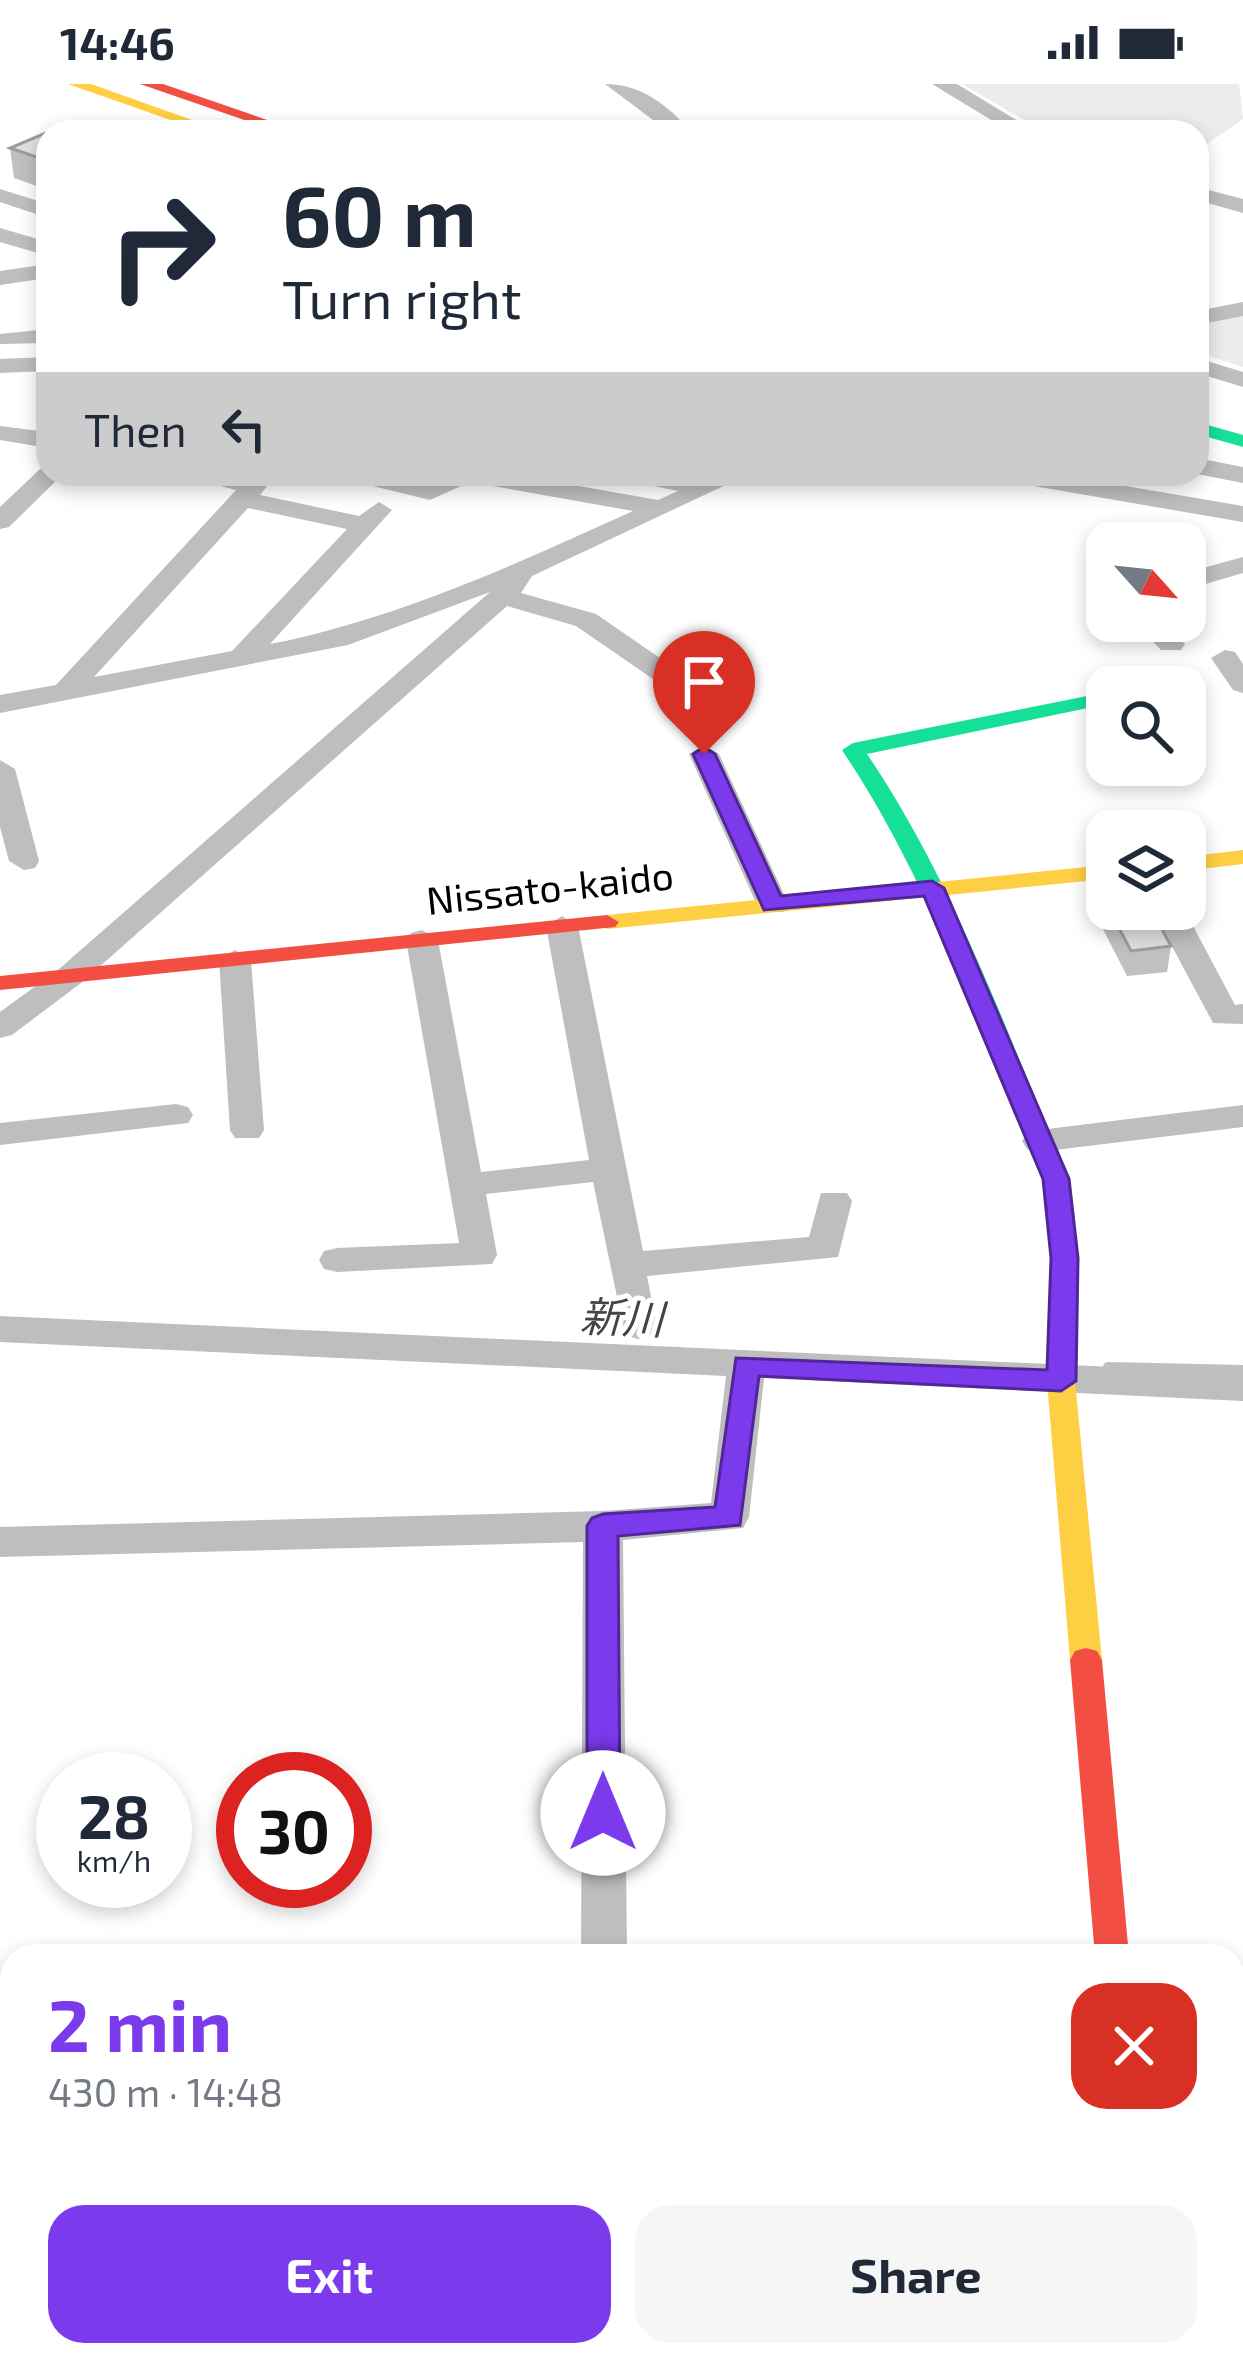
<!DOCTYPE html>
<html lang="en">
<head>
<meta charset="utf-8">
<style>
  body { margin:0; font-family:"Exo 2","Noto Sans JP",sans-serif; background:#f6f6f7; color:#1f2937; height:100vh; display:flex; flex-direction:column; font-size:45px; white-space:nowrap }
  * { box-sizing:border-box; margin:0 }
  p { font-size:39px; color:#747a83 }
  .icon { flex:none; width:66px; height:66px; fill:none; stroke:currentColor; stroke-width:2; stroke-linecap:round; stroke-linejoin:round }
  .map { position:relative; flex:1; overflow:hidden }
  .panel { position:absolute; left:0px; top:1860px; width:1245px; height:423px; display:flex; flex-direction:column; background:#fff; border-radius:36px 36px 0 0; box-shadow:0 6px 18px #0003 }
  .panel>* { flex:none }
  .hud { position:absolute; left:36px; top:36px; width:1173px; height:366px; border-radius:36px; box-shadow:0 6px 18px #0003; background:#fff; color:#1f2937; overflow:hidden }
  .needle { width:78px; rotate:117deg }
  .fabs { position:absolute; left:1086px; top:438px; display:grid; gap:24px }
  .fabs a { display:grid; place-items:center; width:120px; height:120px; border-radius:24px; background:#fff; box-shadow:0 6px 18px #0003; font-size:60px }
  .speed { position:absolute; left:36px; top:1668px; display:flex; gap:24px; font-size:60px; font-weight:700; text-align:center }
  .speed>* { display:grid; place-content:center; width:156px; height:156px; border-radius:50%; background:#fff; box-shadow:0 6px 18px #0003; line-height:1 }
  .speed small { font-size:30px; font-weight:400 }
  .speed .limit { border:18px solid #d22; background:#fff; color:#111 }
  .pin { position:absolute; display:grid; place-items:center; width:102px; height:102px; color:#fff; margin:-123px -51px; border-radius:50% 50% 50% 0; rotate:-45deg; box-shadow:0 0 12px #0007 }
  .pin .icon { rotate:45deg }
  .me { position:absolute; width:132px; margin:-66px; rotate:0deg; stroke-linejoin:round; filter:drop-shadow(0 0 9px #0008) }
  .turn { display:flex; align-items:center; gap:42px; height:252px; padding:0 48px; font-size:54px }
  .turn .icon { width:156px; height:156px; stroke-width:2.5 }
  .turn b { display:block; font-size:84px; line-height:102px }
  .then { display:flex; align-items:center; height:114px; padding:0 48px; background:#0003; gap:24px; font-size:45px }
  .round { display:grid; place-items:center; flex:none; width:126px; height:126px; border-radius:36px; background:#f6f6f7 }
  .headline { display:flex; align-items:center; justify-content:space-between; height:204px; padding:0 48px }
  h1 { font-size:72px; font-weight:700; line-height:90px; color:#7c3aed }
  .primary-button { display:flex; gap:24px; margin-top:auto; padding:24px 48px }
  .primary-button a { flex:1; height:138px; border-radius:36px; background:#7c3aed; color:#fff; font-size:48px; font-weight:700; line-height:138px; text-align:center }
  .primary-button a+a { background:#f6f6f7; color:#1f2937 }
  .status { display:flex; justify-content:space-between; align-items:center; height:84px; padding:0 60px; background:#fff; direction:ltr }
  .status svg { height:33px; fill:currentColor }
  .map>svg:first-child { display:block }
  .green { fill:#ececec }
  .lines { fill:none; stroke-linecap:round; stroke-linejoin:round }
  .stream { stroke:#bfbfbf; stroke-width:10 }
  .street { fill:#bebebe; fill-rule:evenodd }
  .fast { fill:#16e098; fill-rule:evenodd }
  .slow { fill:#ffcf43; fill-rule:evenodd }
  .jam { fill:#f24e42; fill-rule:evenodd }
  .wall { fill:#c0c0c0 }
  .building { fill:#dfdfdf; stroke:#9c9c9c; stroke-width:3 }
  .route { fill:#7c3aed; stroke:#51269a; stroke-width:3 }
  .labels { text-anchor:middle; stroke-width:10; stroke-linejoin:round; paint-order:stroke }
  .street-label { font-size:39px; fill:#000; stroke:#fff }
  .water-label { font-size:42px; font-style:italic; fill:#444; stroke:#fff }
</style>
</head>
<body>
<div class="status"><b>14:46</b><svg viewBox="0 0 49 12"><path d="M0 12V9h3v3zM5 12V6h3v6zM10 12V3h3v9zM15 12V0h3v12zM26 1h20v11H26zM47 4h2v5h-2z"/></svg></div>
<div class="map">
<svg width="1243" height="2281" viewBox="0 0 1243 2281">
  <rect width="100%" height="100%" fill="#fff"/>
  <path class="green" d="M962,0H1239L1243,35L1197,67V48H1045Z
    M1243,229V283L1197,268V239Z"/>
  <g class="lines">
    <path class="stream" d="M1108,1283L1243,1286"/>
    <path class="street" d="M605,0C641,0 668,21 691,48H669Z
      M932,0H957L1036,48H1011Z
      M1197,103L1243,115V129L1197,116Z
      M0,105L48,120V134L0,118Z
      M0,144L48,158V172L0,158Z
      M48,180V194L0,201V187Z
      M1243,218V232L1197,241V227Z
      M48,245V259L0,260V250Z
      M48,273V287L0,289V275Z
      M1197,274L1243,288V303L1197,289Z
      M0,342L48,348V364L0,356Z
      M1197,374L1243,383V399L1197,390Z
      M48,383V390H62L58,395L9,443L0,445V423L40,385Z
      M189,390H235L263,397L267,402L260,411L359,432L379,418L392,426L270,560C397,535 516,480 633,427L470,398L430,416L344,395L340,390H386L427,400L447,390H511L658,416L678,407L620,395L616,390C644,390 672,395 698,395C714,395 731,390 749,390L532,492L521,509L596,530L686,592L690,598L686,604H666L576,542L507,522L81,899L12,951L0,954V928L59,885L490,508L348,561L0,629V611L56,601L236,406L193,395ZM248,424L347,445L232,567L94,593Z
      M997,390H1055L1243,422V438L1010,398Z
      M1243,473V489L1185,506V489Z
      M1133,537H1163L1185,560L1181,566H1161Z
      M1225,566L1235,568L1243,580V609L1233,606L1211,574Z
      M704,661L719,670L789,821L784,828H762L757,821L689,670Z
      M0,676L15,685L39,777L35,784L24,786L9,777L0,743Z
      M1152,825H1184L1235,921L1243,920V940L1213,939Z
      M562,832L578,842L643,1167L809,1153L821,1109H847L852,1117L838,1173L647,1192L657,1242L651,1251L638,1255L625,1251L593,1098L486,1110L497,1171L492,1180L337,1188L324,1185L319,1176L324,1167L337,1164L459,1159L406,856L411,849L422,846L438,856L481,1088L589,1076L546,842Z
      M235,866L251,876L264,1046L259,1054H235L230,1046L219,876Z
      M176,1020L188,1023L193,1031L188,1039L0,1061V1039Z
      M1243,1021V1043L1039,1068L1027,1065L1022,1057L1027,1049L1039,1046Z
      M0,1232L1243,1289V1317L764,1294L749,1433L743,1444L623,1456L627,1872H581L583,1458L0,1473V1443L603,1427L711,1419L726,1292L0,1258Z
      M1243,1969V2011L1233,2012V1970Z
      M12,2075V2121L0,2122V2076Z
      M70,2271H122L120,2281H68Z
      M491,2271H543L542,2281H490Z
      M1148,2271H1200L1201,2281H1149Z"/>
    <path class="fast" d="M1197,338L1243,351V363L1197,350Z
      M1107,608V620L867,670C955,800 1008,952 1069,1096L1056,1105L1043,1096C982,951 930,797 842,666L853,659Z"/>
    <path class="slow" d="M68,0H91L195,37L182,40Z
      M1243,766V780L1185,787V773Z
      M1107,781V795L607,845L595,838L607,831Z
      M1056,1087L1069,1096L1079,1174L1075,1297L1102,1576L1097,1585L1086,1588L1075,1585L1070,1576L1047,1297L1051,1174L1043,1096Z"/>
    <path class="jam" d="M140,0H163L302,48H279Z
      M607,831L619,838L615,843L0,906V892Z
      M1086,1564L1097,1567L1102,1576L1129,1872H1095L1070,1576L1075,1567Z"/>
  </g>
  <path class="wall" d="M48,48V106L14,94L10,64Z
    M1107,787V825H1151L1171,862L1167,888L1127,892L1087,814L1090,788Z"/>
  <path class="building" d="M48,48V77L10,64Z
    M1107,787V821L1090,788Z
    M1109,825H1151L1171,862L1131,867Z"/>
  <path class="route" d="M704,663L715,670L781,812L932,797L944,804L1069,1095L1078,1174L1076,1297L1061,1307L759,1292L740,1441L618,1452L620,1729L615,1738L603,1742L591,1738L587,1729V1442L592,1434L603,1430L715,1423L736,1274L1047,1286L1051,1174L1043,1095L924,812L764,826L693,670Z"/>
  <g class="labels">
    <g class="street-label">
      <text transform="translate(550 804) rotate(-6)" y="14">Nissato-kaido</text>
    </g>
    <g class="water-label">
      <text transform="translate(622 1234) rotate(2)" y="15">新川</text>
    </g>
  </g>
</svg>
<div class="fabs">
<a><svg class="needle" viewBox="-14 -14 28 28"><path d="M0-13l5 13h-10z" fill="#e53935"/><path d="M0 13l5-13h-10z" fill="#747a83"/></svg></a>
<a><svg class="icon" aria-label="search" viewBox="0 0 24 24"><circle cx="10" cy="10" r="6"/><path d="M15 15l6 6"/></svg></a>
<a><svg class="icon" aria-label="layers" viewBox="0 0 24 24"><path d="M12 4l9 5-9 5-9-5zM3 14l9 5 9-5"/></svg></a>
</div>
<div class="speed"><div>28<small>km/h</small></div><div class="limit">30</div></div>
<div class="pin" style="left:704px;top:670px;background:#d93025"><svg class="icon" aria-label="arrive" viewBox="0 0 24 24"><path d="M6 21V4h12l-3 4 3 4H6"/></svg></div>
<svg class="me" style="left:603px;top:1729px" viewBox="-20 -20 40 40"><circle r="19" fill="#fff"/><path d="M0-13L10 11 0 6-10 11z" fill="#7c3aed"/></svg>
<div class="hud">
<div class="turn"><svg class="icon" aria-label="right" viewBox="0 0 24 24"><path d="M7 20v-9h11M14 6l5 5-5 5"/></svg><div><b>60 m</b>Turn right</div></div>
<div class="then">Then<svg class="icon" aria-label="left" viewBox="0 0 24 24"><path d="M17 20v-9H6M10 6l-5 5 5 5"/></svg></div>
</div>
<section class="panel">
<div class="headline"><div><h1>2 min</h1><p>430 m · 14:48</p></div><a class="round" style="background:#d93025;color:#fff"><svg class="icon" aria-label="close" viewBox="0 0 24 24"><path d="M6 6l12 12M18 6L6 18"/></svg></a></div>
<div class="primary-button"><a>Exit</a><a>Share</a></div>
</section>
</div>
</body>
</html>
